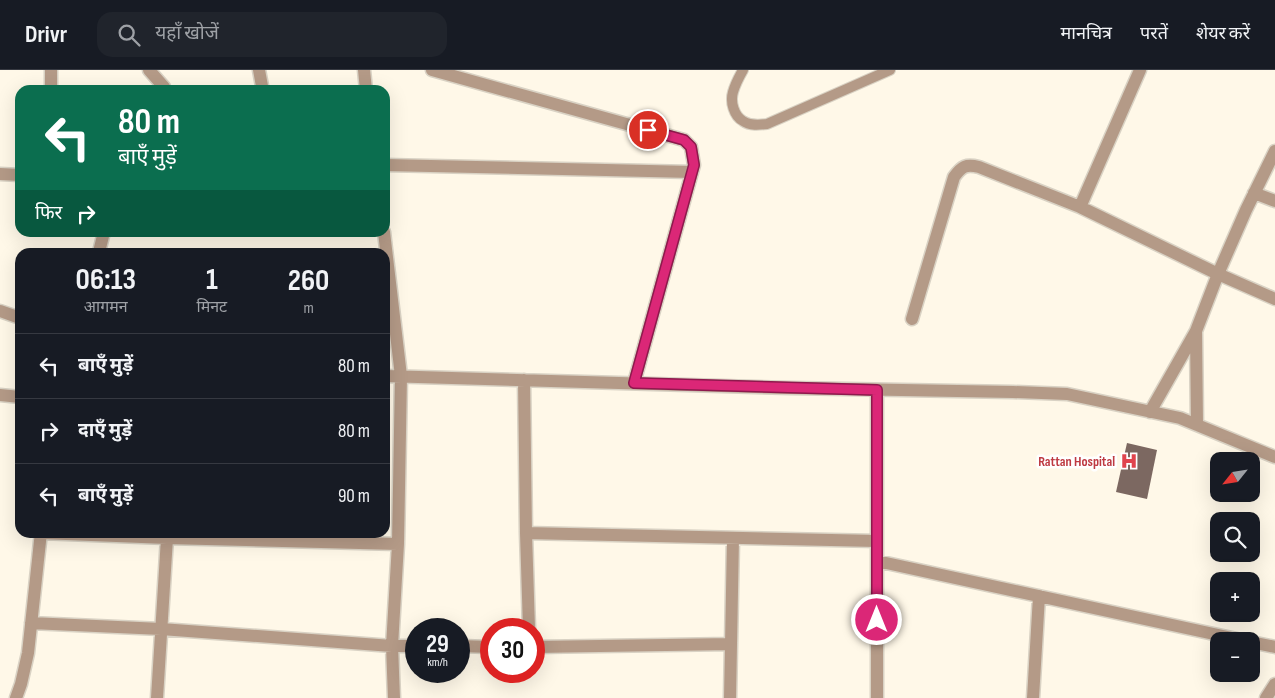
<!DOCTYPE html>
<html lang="hi">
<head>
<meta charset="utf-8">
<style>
  body { margin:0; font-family:"Sofia Sans Condensed","Noto Sans Devanagari",sans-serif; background:#20242c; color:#f1f3f6; height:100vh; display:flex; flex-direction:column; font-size:19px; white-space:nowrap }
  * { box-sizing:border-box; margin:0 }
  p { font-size:16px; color:#9ea1a6 }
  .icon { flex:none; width:28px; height:28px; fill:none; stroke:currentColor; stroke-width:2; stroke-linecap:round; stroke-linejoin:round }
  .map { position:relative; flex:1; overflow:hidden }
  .side { position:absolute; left:15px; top:178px; width:375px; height:290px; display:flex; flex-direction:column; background:#171b24; border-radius:15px; box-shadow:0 5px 20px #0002 }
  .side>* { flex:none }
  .banner { position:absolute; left:15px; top:15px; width:375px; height:152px; border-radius:15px; box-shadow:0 5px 20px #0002; background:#0b6e4f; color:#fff; overflow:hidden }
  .needle { width:32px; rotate:240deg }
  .buttons { position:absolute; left:1210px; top:382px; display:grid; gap:10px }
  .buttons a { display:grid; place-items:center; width:50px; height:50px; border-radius:10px; background:#171b24; box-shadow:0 5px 20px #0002; font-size:25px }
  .speed { position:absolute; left:405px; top:548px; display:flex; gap:10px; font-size:25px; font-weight:700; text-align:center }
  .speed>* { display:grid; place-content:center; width:65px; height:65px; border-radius:50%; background:#171b24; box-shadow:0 5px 20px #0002; line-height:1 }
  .speed small { font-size:12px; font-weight:400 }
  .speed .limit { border:8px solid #d22; background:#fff; color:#111 }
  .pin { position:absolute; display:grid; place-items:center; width:42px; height:42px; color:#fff; margin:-21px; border:2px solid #fff; border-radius:50%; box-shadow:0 1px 5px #0007 }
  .me { position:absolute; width:55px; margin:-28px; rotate:0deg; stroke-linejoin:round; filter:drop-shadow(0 0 4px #0008) }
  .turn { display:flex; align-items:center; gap:18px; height:105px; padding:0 20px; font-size:22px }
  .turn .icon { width:65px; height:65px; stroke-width:2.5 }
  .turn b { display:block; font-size:35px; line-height:42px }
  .then { display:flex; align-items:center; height:48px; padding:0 20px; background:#0003; gap:10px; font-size:19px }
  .eta { display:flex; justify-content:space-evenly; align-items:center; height:85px; text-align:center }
  .eta b { font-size:30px; font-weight:700; line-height:35px }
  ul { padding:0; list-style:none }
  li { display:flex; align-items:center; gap:15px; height:65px; padding:0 20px; border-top:1px solid #363941 }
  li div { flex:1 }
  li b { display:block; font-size:19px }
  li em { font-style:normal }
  header { display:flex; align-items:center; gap:30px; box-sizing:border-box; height:70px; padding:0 25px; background:#171b24; border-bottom:1px solid #363941 }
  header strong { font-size:24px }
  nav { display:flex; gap:28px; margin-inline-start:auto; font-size:18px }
  .search { width:350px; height:45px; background:#20242c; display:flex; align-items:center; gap:12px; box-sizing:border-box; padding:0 18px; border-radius:15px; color:#9ea1a6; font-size:19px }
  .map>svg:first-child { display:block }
  .building { fill:#7c6861 }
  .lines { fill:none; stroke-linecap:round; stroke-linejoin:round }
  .lane-casing { stroke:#d9d2c4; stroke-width:12 }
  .street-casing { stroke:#d9d2c4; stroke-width:15 }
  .lane { stroke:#b49a87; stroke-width:10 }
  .street { stroke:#b49a87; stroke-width:12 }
  .route-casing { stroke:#8e194d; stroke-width:12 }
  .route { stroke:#db2777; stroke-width:9 }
  .labels { text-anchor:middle; stroke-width:5; stroke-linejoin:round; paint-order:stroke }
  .health-label { font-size:14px; font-weight:bold; fill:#be3a42; stroke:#fff; text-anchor:end }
</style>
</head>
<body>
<header>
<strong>Drivr</strong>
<div class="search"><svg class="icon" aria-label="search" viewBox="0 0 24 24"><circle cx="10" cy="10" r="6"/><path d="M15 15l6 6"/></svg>यहाँ खोजें</div>
<nav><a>मानचित्र</a><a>परतें</a><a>शेयर करें</a></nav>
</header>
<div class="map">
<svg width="1275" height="628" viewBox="0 0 1275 628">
  <rect width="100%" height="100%" fill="#fff8e8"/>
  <path class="building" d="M1127,373L1157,380L1147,429L1116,422Z"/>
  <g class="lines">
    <g class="lane-casing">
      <path id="lane" d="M743,0C739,7 735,15 733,22C730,32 734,46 743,51C750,56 759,55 767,54L890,0"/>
    </g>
    <g class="street-casing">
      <path id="street" d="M51,0V20
        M149,0L164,17L165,20
        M259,0L262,16
        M364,0L366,20
        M432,0L684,70L691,77L694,95L634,313
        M385,95L692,102
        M0,104L20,105
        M1254,123L1275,131
        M1080,137L1140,0
        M384,162L401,306L398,474L392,576L394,628
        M99,182L104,162
        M0,241L20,248
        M912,249L954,107C962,96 966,94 979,97L1080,137L1218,204L1275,229
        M1196,261L1197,355
        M385,306L791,318L1013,322L1067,324L1180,348L1275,387
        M524,310L526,463L529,559
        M877,320V628
        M0,325L20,327
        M1150,342L1196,261L1218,204L1246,140L1275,81
        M41,463L167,468L398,474
        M526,463L877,471
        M877,491L1246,571
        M31,553L161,559L392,576H416
        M1251,572L1275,577
        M459,576L491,577
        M534,577L731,574
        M16,628L21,614L28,583L41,462
        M157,628L167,468
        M730,628L733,468
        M1033,628L1039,526
        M1266,628L1275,614"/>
    </g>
    <use href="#lane" class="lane"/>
    <use href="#street" class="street"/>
  </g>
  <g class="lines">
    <g class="route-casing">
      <path id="route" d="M648,60L684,70L691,77L694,95L634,313L877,320V550"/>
    </g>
    <use href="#route" class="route"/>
  </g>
  <defs>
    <g id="hospital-bare" transform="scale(1.35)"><path d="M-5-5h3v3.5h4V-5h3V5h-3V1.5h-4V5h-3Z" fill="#e0444e" stroke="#fff" stroke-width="2.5" paint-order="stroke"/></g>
  </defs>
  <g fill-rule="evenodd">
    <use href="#hospital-bare" x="1129" y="391"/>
  </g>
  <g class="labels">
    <g class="health-label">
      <text x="1115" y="396">Rattan Hospital</text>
    </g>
  </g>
</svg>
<div class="buttons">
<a><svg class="needle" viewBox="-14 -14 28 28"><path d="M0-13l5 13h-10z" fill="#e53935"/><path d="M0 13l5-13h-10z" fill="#9ea1a6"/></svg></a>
<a><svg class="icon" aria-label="search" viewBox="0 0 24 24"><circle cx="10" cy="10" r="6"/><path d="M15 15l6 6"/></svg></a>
<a>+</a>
<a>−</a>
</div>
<div class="speed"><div>29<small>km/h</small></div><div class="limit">30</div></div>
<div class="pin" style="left:648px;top:60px;background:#d93025"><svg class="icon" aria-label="arrive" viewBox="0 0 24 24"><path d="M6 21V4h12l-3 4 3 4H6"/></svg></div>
<svg class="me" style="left:877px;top:550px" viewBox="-20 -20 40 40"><circle r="17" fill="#db2777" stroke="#fff" stroke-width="3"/><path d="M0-11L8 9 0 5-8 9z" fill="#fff"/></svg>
<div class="banner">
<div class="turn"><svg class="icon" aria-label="left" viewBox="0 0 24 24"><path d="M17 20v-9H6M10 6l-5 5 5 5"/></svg><div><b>80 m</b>बाएँ मुड़ें</div></div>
<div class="then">फिर<svg class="icon" aria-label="right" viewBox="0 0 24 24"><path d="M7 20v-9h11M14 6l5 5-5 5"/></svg></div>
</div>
<section class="side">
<div class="eta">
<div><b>06:13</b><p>आगमन</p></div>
<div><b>1</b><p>मिनट</p></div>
<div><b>260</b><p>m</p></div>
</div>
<ul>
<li><svg class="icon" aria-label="left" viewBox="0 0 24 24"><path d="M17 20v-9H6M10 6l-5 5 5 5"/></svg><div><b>बाएँ मुड़ें</b></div><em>80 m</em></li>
<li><svg class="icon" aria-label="right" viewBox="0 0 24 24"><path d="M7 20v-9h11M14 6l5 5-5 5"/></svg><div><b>दाएँ मुड़ें</b></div><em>80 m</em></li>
<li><svg class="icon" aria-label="left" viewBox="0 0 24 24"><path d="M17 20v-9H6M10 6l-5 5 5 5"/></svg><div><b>बाएँ मुड़ें</b></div><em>90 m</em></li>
</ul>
</section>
</div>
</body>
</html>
